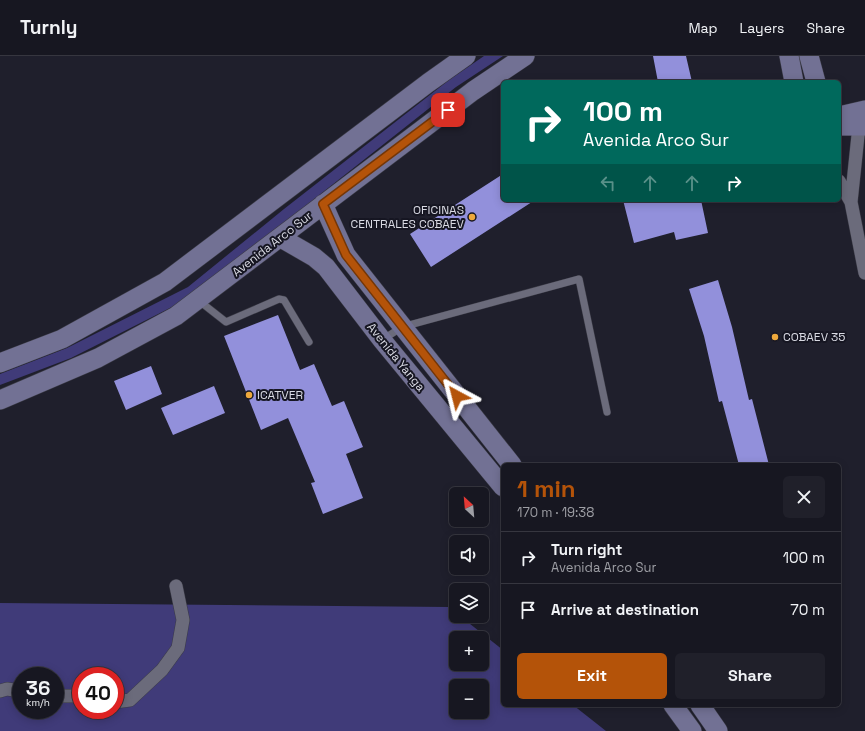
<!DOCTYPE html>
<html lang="en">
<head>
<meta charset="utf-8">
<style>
  body { margin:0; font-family:"Space Grotesk",sans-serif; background:#20202a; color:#f1f3f6; height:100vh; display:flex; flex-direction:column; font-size:15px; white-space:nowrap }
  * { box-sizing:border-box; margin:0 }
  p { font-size:13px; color:#9e9fa5 }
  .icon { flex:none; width:22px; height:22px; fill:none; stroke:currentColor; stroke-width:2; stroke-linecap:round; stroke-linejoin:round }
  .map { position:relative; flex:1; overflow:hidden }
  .panel { position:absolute; left:501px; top:407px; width:340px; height:244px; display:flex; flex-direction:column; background:#171721; border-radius:6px; box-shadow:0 2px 10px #0003,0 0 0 1px #36363f }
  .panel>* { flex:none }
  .top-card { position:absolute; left:501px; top:24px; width:340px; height:122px; border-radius:6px; box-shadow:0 2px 10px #0003,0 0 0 1px #36363f; background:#00695c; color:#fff; overflow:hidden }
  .needle { width:26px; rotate:334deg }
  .fabs { position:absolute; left:449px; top:431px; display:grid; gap:8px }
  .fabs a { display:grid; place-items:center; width:40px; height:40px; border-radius:6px; background:#171721; box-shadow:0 2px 10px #0003,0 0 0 1px #36363f; font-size:20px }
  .speed { position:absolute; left:12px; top:611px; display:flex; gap:8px; font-size:20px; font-weight:700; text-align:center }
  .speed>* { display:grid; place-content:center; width:52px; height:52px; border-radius:50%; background:#171721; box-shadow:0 2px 10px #0003,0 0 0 1px #36363f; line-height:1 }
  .speed small { font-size:10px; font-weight:400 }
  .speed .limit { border:6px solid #d22; background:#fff; color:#111 }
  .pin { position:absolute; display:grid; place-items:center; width:34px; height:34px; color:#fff; margin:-17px; border-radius:8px; box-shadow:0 2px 6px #0006 }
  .me { position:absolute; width:44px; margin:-22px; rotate:322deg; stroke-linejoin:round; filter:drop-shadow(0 0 3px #0008) }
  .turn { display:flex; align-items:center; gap:14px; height:84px; padding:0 16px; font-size:18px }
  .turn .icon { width:52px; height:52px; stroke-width:2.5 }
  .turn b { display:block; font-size:28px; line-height:34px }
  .lanes { display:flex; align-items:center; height:38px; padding:0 16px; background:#0003; justify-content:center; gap:20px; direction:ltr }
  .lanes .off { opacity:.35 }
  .round { display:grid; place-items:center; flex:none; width:42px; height:42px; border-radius:6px; background:#20202a }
  .overview { display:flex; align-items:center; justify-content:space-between; height:68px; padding:0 16px }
  h1 { font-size:24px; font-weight:700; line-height:30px; color:#b45309 }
  .action { display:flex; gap:8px; margin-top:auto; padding:8px 16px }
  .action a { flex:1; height:46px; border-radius:6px; background:#b45309; color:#fff; font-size:16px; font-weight:700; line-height:46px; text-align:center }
  .action a+a { background:#20202a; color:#f1f3f6 }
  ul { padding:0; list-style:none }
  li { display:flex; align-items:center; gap:12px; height:52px; padding:0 16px; border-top:1px solid #36363f }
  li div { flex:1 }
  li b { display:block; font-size:15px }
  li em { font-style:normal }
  header { display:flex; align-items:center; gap:24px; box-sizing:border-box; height:56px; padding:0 20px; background:#171721; border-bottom:1px solid #36363f }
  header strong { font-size:19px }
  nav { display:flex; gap:22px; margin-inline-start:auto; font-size:14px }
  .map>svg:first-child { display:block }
  .green { fill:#403b79; fill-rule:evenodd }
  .building { fill:#9290db }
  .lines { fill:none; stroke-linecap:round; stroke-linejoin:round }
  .lane-casing { stroke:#3b3b46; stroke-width:8 }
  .street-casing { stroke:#3b3b46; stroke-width:14 }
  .secondary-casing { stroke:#3b3b46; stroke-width:20 }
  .lane { stroke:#6b6b7b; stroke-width:7 }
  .street { stroke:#6b6b7b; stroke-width:13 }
  .secondary { stroke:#727194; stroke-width:19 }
  .route-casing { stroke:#753606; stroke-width:10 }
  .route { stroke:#b45309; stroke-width:7 }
  .poi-dot { fill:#eda83c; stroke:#161622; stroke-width:1.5 }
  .labels { text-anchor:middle; stroke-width:4; stroke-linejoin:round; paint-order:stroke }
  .poi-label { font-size:12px; fill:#d9dae3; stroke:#161622; text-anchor:start }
  .street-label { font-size:12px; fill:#d9dae3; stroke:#161622 }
</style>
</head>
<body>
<header>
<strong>Turnly</strong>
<nav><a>Map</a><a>Layers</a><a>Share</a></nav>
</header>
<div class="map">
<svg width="865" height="675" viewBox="0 0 865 675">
  <rect width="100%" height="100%" fill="#1f1f2c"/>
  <path class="green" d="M484,0H503L456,31L289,163L174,250L71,302L0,329V318L67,292L188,231L284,153L449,24Z
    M0,547L449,551L456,557V560H460L503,594V649H573L606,675H0ZM456,582H482V608H456ZM21,620H55V654H21ZM81,620H115V654H81ZM456,630H482V656H456Z"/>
  <path class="building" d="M653,0H686L692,26H658Z
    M503,118V144H535L431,211L410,178Z
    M623,144H701L708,177L676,184L674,176L634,187Z
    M718,224L732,271L749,344L752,343L769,409H739L722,345L719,346L704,280L689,233Z
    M278,259L300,314L314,308L332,350L344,345L363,391L346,398L363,442L323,458L311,427L315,426L288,362L261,374L224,280Z
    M151,310L162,338L126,354L114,325Z
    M214,330L225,357L173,379L161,352Z"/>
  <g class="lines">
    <g class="lane-casing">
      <path id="lane" d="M198,244L226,266L279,243L284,244L309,286
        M382,284L402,271L579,223L607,356"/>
    </g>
    <g class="street-casing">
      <path id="street" d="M839,125L851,146L865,217
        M851,146L859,70
        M0,635L7,633L21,635
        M55,640H81
        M115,646L130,644L162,614L178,592L183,564L176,530"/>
    </g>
    <g class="secondary-casing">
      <path id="secondary" d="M789,0L794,26
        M809,0L816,26
        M839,60L865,54
        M839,70H865
        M323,148L346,199L512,409
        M281,182L314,201L326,211L382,284L503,431
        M0,307L62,283L165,226L428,27L466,0
        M0,344L98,302L176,260L473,35L525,0
        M673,649L692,675
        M700,649L718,675"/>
    </g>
    <use href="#lane" class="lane"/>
    <use href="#street" class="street"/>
    <use href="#secondary" class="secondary"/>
  </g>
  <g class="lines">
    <g class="route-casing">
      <path id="route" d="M448,54L323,148L346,199L457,340"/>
    </g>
    <use href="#route" class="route"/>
  </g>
  <g class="poi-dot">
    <circle cx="472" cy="161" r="4"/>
    <circle cx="775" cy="281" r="4"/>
    <circle cx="249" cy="339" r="4"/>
  </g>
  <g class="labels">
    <g class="poi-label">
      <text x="464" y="158" text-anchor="end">OFICINAS<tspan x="464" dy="14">CENTRALES COBAEV</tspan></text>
      <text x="783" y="285">COBAEV 35</text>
      <text x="257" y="343">ICATVER</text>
    </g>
    <g class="street-label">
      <text transform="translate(272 188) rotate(-38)" y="4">Avenida Arco Sur</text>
      <text transform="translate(396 301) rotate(51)" y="4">Avenida Yanga</text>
    </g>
  </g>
</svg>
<div class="fabs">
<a><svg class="needle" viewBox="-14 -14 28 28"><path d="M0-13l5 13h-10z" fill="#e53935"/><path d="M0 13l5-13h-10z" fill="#9e9fa5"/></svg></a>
<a><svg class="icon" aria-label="sound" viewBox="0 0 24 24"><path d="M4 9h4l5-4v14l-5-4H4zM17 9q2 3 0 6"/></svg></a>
<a><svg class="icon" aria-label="layers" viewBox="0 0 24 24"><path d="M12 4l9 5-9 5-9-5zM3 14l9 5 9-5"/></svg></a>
<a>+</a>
<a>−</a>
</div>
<div class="speed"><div>36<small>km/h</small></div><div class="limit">40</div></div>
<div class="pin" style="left:448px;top:54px;background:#d93025"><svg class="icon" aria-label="arrive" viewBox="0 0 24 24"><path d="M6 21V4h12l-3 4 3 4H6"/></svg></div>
<svg class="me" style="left:457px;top:340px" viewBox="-20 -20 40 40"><path d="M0-17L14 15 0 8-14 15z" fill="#b45309" stroke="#fff" stroke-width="4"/></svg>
<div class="top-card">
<div class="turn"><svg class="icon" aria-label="right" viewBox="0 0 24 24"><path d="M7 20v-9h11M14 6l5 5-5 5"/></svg><div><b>100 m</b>Avenida Arco Sur</div></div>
<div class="lanes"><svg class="icon off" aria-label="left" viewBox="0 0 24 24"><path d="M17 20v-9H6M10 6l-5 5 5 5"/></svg><svg class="icon off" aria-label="ahead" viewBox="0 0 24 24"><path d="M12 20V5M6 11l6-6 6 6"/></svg><svg class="icon off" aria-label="ahead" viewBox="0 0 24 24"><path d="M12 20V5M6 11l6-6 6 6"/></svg><svg class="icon" aria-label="right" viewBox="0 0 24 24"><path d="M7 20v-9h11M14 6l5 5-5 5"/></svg></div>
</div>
<section class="panel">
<div class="overview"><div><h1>1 min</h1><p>170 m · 19:38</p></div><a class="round"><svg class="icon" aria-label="close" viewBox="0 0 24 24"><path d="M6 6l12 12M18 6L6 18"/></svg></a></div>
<ul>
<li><svg class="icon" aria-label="right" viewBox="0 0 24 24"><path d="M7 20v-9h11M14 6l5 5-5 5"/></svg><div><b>Turn right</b><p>Avenida Arco Sur</p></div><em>100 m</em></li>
<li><svg class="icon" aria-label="arrive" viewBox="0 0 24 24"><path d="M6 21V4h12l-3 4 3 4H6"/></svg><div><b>Arrive at destination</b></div><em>70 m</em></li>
</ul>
<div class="action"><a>Exit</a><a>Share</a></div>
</section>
</div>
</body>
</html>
